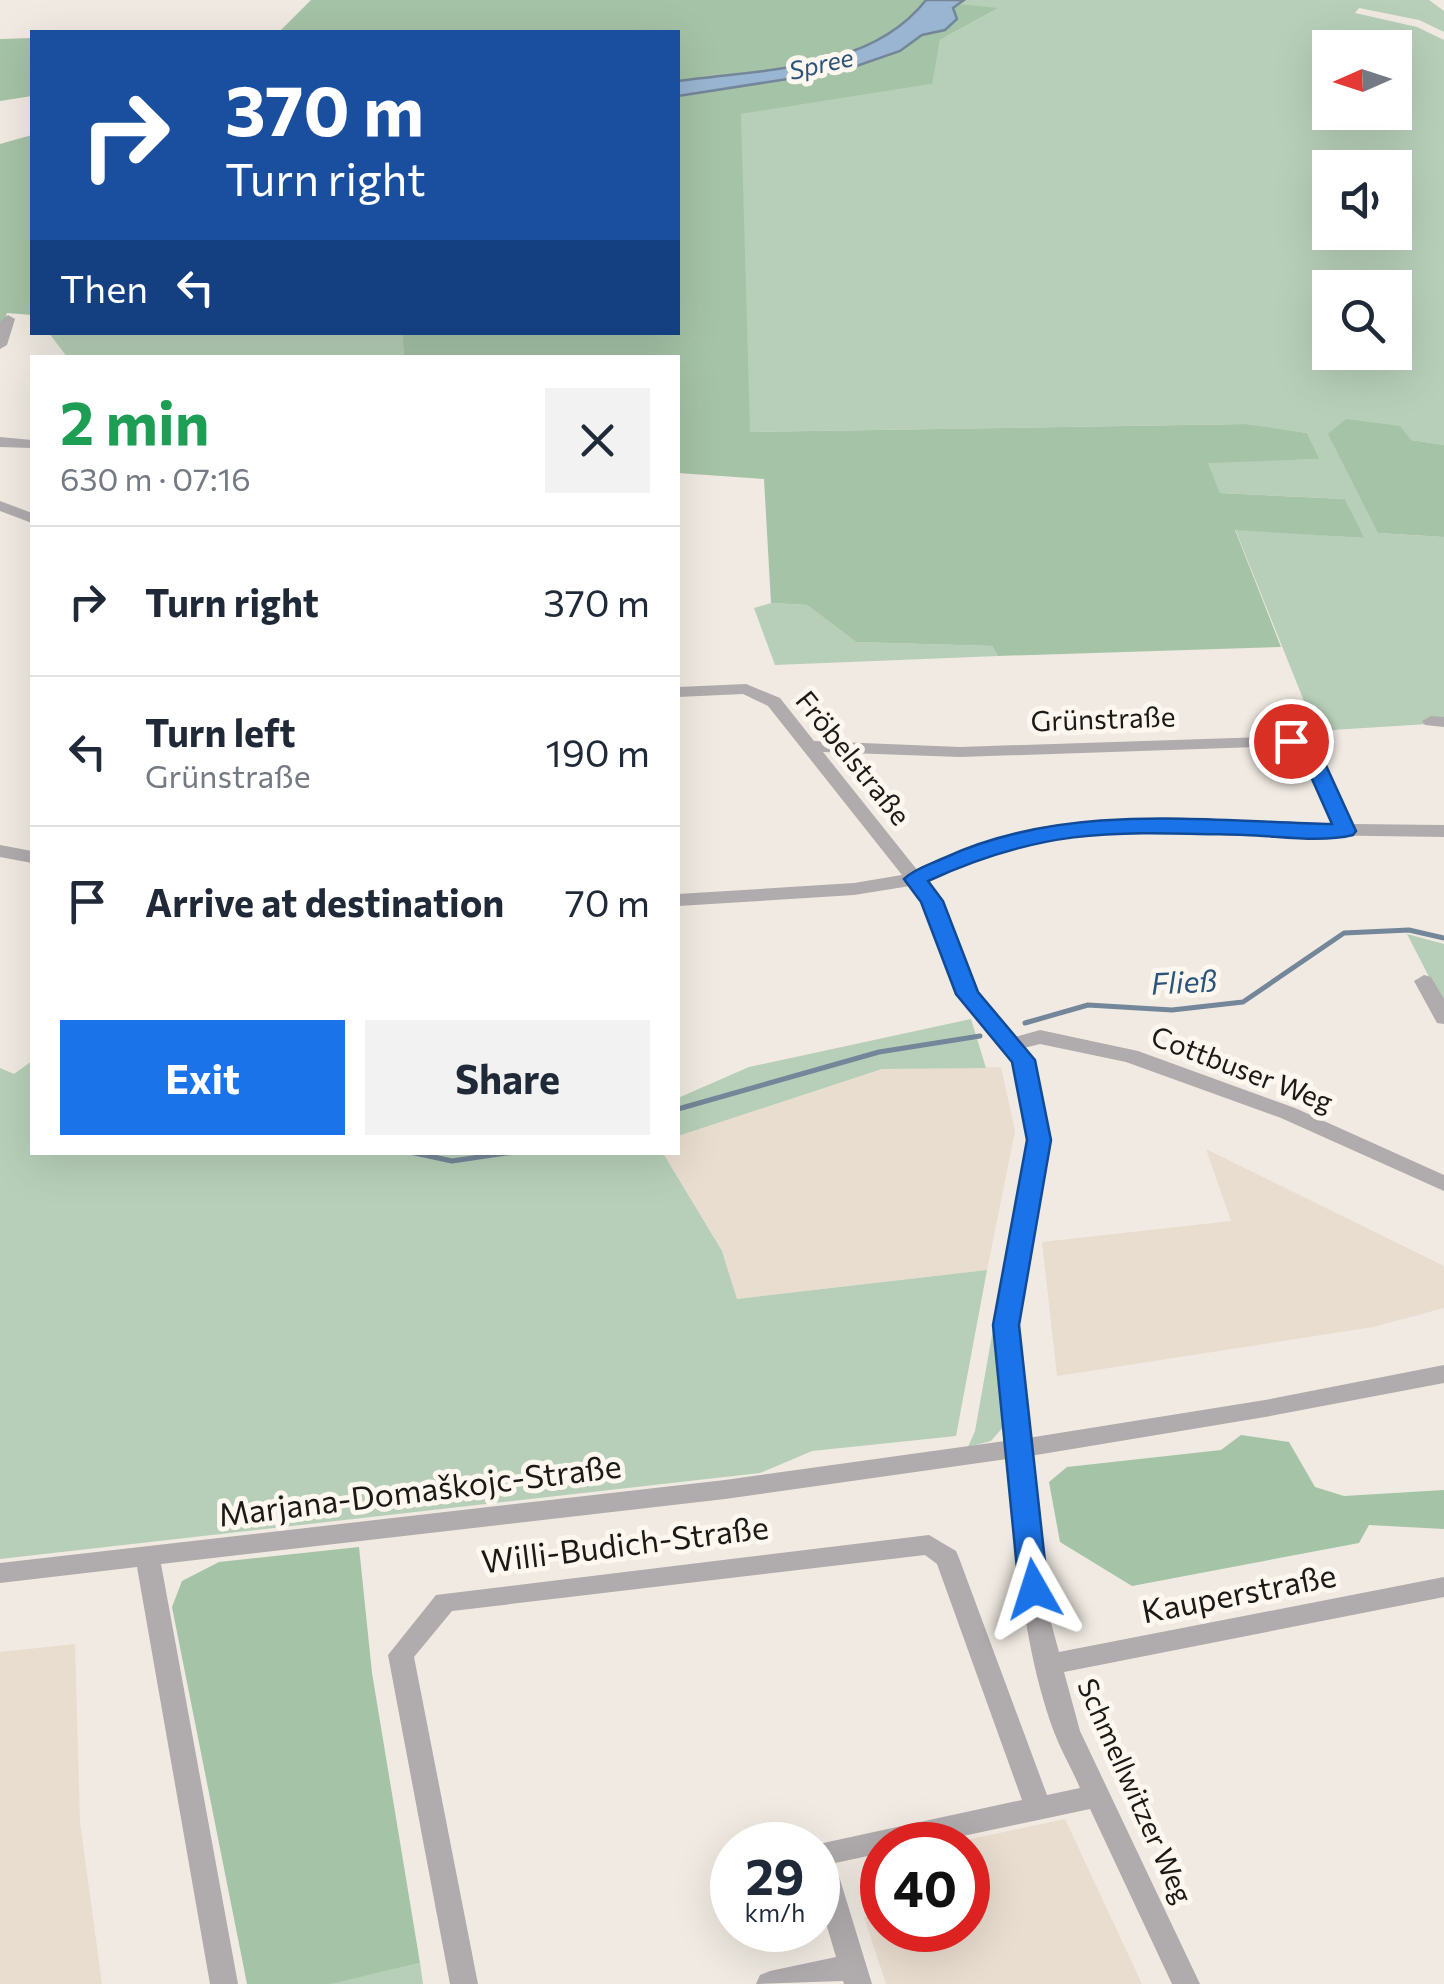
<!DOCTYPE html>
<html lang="en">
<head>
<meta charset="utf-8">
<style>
  body { margin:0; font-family:Commissioner,sans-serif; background:#f2f2f3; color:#1f2937; height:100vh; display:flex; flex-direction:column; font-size:38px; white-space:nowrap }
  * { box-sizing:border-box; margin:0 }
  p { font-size:32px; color:#747a83 }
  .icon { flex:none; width:55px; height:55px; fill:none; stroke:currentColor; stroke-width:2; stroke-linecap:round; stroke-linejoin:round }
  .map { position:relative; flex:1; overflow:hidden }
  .sheet { position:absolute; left:30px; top:355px; width:650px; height:800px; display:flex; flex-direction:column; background:#fff; border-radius:0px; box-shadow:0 10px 40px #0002 }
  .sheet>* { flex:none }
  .banner { position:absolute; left:30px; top:30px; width:650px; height:305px; border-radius:0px; box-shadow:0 10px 40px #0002; background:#1a4fa0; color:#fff; overflow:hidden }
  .needle { width:65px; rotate:267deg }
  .buttons { position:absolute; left:1312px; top:30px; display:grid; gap:20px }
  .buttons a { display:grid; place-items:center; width:100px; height:100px; border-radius:0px; background:#fff; box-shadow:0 10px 40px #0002; font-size:50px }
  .speed { position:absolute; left:710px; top:1822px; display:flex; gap:20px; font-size:50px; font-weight:700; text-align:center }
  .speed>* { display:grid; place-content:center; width:130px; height:130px; border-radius:50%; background:#fff; box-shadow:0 10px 40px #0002; line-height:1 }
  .speed small { font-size:25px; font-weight:400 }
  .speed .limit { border:15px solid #d22; background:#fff; color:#111 }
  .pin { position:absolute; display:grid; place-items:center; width:85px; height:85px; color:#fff; margin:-42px; border:5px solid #fff; border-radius:50%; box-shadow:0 2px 10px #0007 }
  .me { position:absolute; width:110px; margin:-55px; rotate:354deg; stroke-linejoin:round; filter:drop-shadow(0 0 8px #0008) }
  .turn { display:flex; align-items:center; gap:35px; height:210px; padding:0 30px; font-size:45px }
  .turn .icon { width:130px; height:130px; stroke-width:2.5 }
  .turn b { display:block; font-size:70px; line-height:85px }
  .then { display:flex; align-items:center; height:95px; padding:0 30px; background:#0003; gap:20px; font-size:38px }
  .round { display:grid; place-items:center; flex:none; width:105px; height:105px; border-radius:0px; background:#f2f2f3 }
  .head { display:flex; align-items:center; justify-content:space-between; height:170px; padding:0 30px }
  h1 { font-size:60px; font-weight:700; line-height:75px; color:#1e9e55 }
  .primary-button { display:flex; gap:20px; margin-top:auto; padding:20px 30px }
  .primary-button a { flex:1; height:115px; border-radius:0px; background:#1a73e8; color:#fff; font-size:40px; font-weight:700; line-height:115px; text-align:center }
  .primary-button a+a { background:#f2f2f3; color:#1f2937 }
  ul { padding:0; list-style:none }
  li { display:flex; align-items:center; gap:30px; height:150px; padding:0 30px; border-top:2px solid #e0e1e3 }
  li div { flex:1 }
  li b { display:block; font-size:38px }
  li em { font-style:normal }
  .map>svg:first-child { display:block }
  .built { fill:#e9ddcf }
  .green { fill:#b7cfb8; fill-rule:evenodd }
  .forest { fill:#a5c3a7 }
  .water { fill:#9ab5d1; stroke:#748699; stroke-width:2.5 }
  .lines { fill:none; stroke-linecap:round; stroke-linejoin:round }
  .stream { stroke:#748699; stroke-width:5 }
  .minor { fill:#b0abac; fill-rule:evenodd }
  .route { fill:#1a73e8; stroke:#114b97; stroke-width:2.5 }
  .labels { text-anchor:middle; stroke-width:10; stroke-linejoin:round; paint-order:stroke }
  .far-water-label { font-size:25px; font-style:italic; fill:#2b547b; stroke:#fef7ef }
  .street-label { font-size:28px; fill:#1c1a17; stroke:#fef7ef }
  .water-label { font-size:30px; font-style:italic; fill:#2b547b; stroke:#fef7ef }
  .near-street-label { font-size:32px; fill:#1c1a17; stroke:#fef7ef }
</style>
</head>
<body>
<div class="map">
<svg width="1444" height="1984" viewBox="0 0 1444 1984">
  <rect width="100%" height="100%" fill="#f0eae2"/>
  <path class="built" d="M1001,1067L1015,1131L987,1270L737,1299L722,1251L663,1153L678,1152V1136L882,1069Z
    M1206,1149L1444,1266V1308L1373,1327L1057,1376L1042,1242L1231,1221Z
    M75,1644L80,1822L102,1984H0V1652Z
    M1065,1819L1142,1984H886L864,1917L882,1914V1930H968V1845H944Z"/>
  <path class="green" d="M964,0H1429L1444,11V32L1419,20L1359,8L1355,13L1417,27L1444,40V445L1411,440L1378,533L1444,537V723L1316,731L1235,529L1363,538L1345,499L1220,493L1207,462L1318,459L1307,433L1245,424L749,432L740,114L931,84L940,40L996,9L961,4ZM1330,48H1395V112H1330ZM1330,168H1395V232H1330ZM1330,288H1395V352H1330Z
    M49,333H402L404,357H67Z
    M771,603L807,605L856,642L992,646L998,656L775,665L754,608Z
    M1407,934L1444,944V1006Z
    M971,1019L986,1068L882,1069L678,1136V1098L749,1067Z
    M32,1061V1152L663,1153L722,1251L737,1299L987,1270L956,1436L812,1451L760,1473L0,1559V1068L14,1074Z
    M997,1307L1004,1426L991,1441L968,1447L975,1431Z
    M420,1963L423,1984H330L336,1982Z"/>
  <path class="forest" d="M311,0H926C868,71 762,70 678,81V32H279Z
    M961,4L998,8L940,40L932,84L741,114L750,432L1246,424L1307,433L1319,459L1208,463L1220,493L1345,499L1364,538L1235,530L1281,647L998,656L992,646L856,642L807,605L771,603L764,479L678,473V358L404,357L402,333L678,332V97L845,70L900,51L922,35L945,30L953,8Z
    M32,38V96L0,101V39Z
    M32,135V315L7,313L0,335V144Z
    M1346,419L1400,426L1411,440L1444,445V537L1378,533L1328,434Z
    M1241,1435L1289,1442L1315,1487L1344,1496L1444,1490V1529L1369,1525L1359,1543L1132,1586L1060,1542L1049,1482L1067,1467L1221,1450Z
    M359,1547L372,1673L420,1963L330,1984H247L172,1607L182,1581L219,1562Z"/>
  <path class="water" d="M926,0H964L953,8L957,19L945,30L922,35L900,51L845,70L678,96V81C760,69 870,72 926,0Z"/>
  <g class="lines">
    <path class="stream" d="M1025,1023L1088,1005L1172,1010L1243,1002L1344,933L1409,930L1444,938
      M678,1109L879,1052L980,1036
      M410,1152L452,1161L514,1152"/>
    <path class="minor" d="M8,315L15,319L7,345L0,349V322Z
      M0,437L32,440V448L0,447Z
      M0,501L32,513V523L0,511Z
      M746,684L780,698L814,741L960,747L1291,736L1314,744L1352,824L1444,825V837L1101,832L1041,838L979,857L926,881L942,901L977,992L1015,1037L1040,1030L1138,1051L1295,1108L1444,1175V1191L1281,1118L1126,1062L1040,1044L1024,1048L1033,1060L1050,1140L1019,1299V1357L1028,1438L1265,1400L1444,1365V1383L1265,1417L1030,1456L1050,1619L1059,1652L1444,1577V1597L1064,1672L1080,1731L1200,1984H1172L1090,1809L921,1845H882V1853L835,1863L872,1984H844L843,1981L756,1984L760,1975L770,1971L836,1957L818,1896V1845H814L1022,1800L937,1564L925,1555L452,1611L414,1657L478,1984H450L388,1655L436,1595L929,1535L956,1551L959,1558L1047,1795L1080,1788C1072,1769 1061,1751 1054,1732C1022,1645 1017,1551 1007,1459L725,1499L161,1564L238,1984H210L137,1567L0,1583V1563L725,1480L1005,1441L995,1357L997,1299L1028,1140L1013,1061L958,994L923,902L910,886L854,895L678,906V894L854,883L902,875L768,706L743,694L678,697V687ZM1289,746L1301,751L1333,824C1238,822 1135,812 1041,827C998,834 957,853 918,871L823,752L960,757Z
      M1431,716L1444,717V727L1425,725L1422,721Z
      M0,845L32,851V863L0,857Z
      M1424,975L1431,977L1444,999V1024L1437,1023L1414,981Z"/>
  </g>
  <path class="route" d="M1291,735L1318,748L1356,831L1353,835C1321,843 1279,836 1245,835C1117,832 1048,826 928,881L943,901L978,992L1035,1060L1051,1140L1019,1325L1048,1589L1044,1597H1024L1019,1589L993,1325L1027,1140L1012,1062L956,994L921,902L904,879C914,869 931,864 944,858C1065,802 1203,821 1332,824L1300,752L1281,741Z"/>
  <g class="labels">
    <g class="far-water-label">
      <text transform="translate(821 64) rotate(-13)" y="9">Spree</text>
    </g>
    <g class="street-label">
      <text transform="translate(1103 719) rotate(-2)" y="10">Grünstraße</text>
      <text transform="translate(853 758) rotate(51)" y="10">Fröbelstraße</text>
      <text transform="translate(1242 1069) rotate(21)" y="10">Cottbuser Weg</text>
      <text transform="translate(1135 1791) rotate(66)" y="10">Schmellwitzer Weg</text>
    </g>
    <g class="water-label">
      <text transform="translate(1184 983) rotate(-3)" y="10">Fließ</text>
    </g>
    <g class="near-street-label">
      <text transform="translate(420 1491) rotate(-7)" y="11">Marjana-Domaškojc-Straße</text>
      <text transform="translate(625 1545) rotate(-7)" y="11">Willi-Budich-Straße</text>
      <text transform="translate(1239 1594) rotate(-11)" y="11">Kauperstraße</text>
    </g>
  </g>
</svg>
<div class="buttons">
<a><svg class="needle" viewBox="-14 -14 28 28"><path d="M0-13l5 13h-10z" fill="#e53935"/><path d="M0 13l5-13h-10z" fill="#747a83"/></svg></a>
<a><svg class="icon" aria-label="sound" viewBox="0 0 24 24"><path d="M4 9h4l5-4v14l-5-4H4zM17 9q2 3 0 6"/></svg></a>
<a><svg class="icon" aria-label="search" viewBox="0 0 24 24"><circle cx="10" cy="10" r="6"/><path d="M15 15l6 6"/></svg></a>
</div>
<div class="speed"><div>29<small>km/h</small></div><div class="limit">40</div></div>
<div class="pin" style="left:1291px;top:741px;background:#d93025"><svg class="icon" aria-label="arrive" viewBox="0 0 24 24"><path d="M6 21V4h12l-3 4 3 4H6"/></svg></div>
<svg class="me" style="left:1034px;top:1589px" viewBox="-20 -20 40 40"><path d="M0-17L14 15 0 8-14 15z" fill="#1a73e8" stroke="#fff" stroke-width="4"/></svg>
<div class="banner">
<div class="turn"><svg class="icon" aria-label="right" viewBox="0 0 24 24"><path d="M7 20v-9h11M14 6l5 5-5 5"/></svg><div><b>370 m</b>Turn right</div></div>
<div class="then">Then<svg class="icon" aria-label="left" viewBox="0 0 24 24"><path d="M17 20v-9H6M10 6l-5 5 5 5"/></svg></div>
</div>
<section class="sheet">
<div class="head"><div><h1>2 min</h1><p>630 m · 07:16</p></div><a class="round"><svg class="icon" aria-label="close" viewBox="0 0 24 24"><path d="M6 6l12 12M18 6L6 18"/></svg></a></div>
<ul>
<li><svg class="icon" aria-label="right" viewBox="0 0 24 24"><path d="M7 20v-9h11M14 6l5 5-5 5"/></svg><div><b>Turn right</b></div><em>370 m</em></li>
<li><svg class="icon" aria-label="left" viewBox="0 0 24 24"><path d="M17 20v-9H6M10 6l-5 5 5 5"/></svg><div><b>Turn left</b><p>Grünstraße</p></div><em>190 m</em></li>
<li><svg class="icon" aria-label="arrive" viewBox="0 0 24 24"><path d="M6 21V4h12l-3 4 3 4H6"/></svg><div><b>Arrive at destination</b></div><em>70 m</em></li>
</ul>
<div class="primary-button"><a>Exit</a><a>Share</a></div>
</section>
</div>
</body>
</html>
